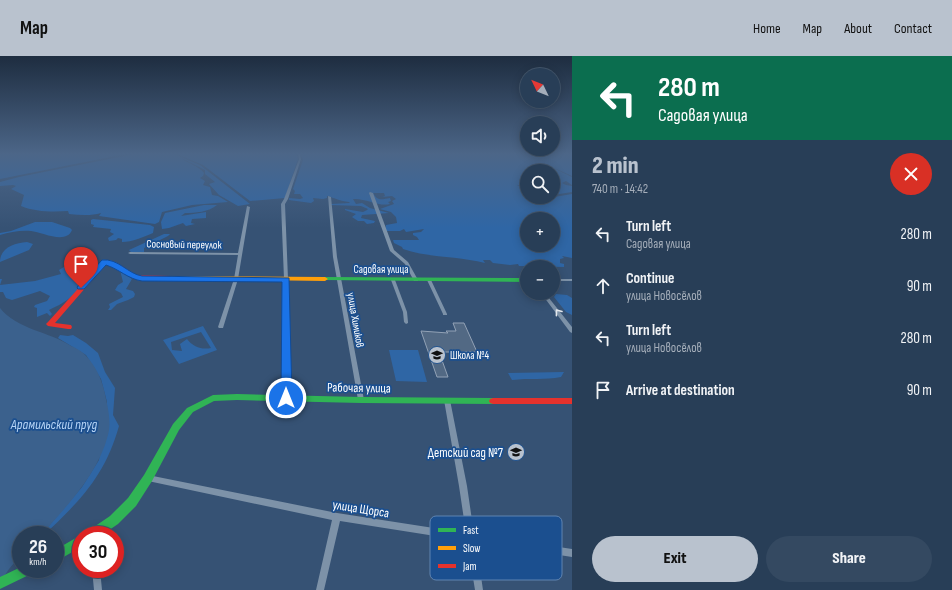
<!DOCTYPE html>
<html lang="en">
<head>
<meta charset="utf-8">
<style>
  body { margin:0; font-family:"Sofia Sans Condensed",sans-serif; background:#344961; color:#f1f3f6; height:100vh; display:flex; flex-direction:column; font-size:15px; white-space:nowrap }
  * { box-sizing:border-box; margin:0 }
  p { font-size:13px; color:#a5aeba }
  .icon { flex:none; width:22px; height:22px; fill:none; stroke:currentColor; stroke-width:2; stroke-linecap:round; stroke-linejoin:round }
  .map { position:relative; flex:1; overflow:hidden }
  .drawer { display:flex; flex-direction:column; background:#283e57; width:380px }
  .drawer>* { flex:none }
  .top-card { background:#0b6e4f; color:#fff; overflow:hidden }
  .needle { width:26px; rotate:313deg }
  .buttons { position:absolute; left:520px; top:12px; display:grid; gap:8px }
  .buttons a { display:grid; place-items:center; width:40px; height:40px; border-radius:50%; background:#283e57; box-shadow:0 2px 10px #0003,0 0 0 1px #44576d; font-size:20px }
  .speed { position:absolute; left:12px; top:470px; display:flex; gap:8px; font-size:20px; font-weight:700; text-align:center }
  .speed>* { display:grid; place-content:center; width:52px; height:52px; border-radius:50%; background:#283e57; box-shadow:0 2px 10px #0003,0 0 0 1px #44576d; line-height:1 }
  .speed small { font-size:10px; font-weight:400 }
  .speed .limit { border:6px solid #d22; background:#fff; color:#111 }
  .pin { position:absolute; display:grid; place-items:center; width:34px; height:34px; color:#fff; margin:-41px -17px; border-radius:50% 50% 50% 0; rotate:-45deg; box-shadow:0 0 4px #0007 }
  .pin .icon { rotate:45deg }
  .me { position:absolute; width:44px; margin:-22px; rotate:0deg; stroke-linejoin:round; filter:drop-shadow(0 0 3px #0008) }
  .turn { display:flex; align-items:center; gap:14px; height:84px; padding:0 20px; font-size:18px }
  .turn .icon { width:52px; height:52px; stroke-width:2.5 }
  .turn b { display:block; font-size:28px; line-height:34px }
  .round { display:grid; place-items:center; flex:none; width:42px; height:42px; border-radius:21px; background:#344961 }
  .overview { display:flex; align-items:center; justify-content:space-between; height:68px; padding:0 20px }
  h1 { font-size:24px; font-weight:800; line-height:30px; color:#b9c2ce }
  .cta { display:flex; gap:8px; margin-top:auto; padding:8px 20px }
  .cta a { flex:1; height:46px; border-radius:24px; background:#b9c2ce; color:#111; font-size:16px; font-weight:800; line-height:46px; text-align:center }
  .cta a+a { background:#344961; color:#f1f3f6 }
  ul { padding:0; list-style:none }
  li { display:flex; align-items:center; gap:12px; height:52px; padding:0 20px }
  li div { flex:1 }
  li b { display:block; font-size:15px }
  li em { font-style:normal }
  header { display:flex; align-items:center; gap:24px; box-sizing:border-box; height:56px; padding:0 20px; background:#b9c2ce; color:#111 }
  header strong { font-size:19px }
  nav { display:flex; gap:22px; margin-inline-start:auto; font-size:14px }
  main { display:flex; flex:1; min-height:0 }
  .map>svg:first-child { display:block }
  .green { fill:#2f66a5; fill-rule:evenodd }
  .water { fill:#3b618d }
  .building { fill:#526984; stroke:#92a2b6 }
  .lines { fill:none; stroke-linecap:round; stroke-linejoin:round }
  .street { fill:#7d92a8; fill-rule:evenodd }
  .fast { fill:#30b455; fill-rule:evenodd }
  .slow { fill:#ff9f0a; fill-rule:evenodd }
  .jam { fill:#e5322d; fill-rule:evenodd }
  .oneway { stroke:#e5e9ee }
  .route { fill:#1a73e8; stroke:#114b97 }
  .labels { text-anchor:middle; stroke-width:3.5; stroke-linejoin:round; paint-order:stroke }
  .street-label { font-size:11px; fill:#fff; stroke:#1b4f8f }
  .poi-label { font-size:11px; fill:#fff; stroke:#1b4f8f; text-anchor:start }
  .near-street-label { font-size:13px; fill:#fff; stroke:#1b4f8f }
  .near-poi-label { font-size:13px; fill:#fff; stroke:#1b4f8f; text-anchor:end }
  .near-water-label { font-size:14px; font-style:italic; fill:#b5d3f5; stroke:#1b4f8f }
  .key { fill:#1b4f8f; stroke:#5f84b1; stroke-width:1 }
  .key-label { font-size:11px; fill:#fff }
</style>
</head>
<body>
<header>
<strong>Map</strong>
<nav><a>Home</a><a>Map</a><a>About</a><a>Contact</a></nav>
</header>
<main>
<div class="map">
<svg width="572" height="534" viewBox="0 0 572 534">
  <rect width="100%" height="100%" fill="#365274"/>
  <path class="green" d="M0,98H125L0,123Z
    M134,98H174L200,109L250,148L238,150L219,139L209,128L215,126L205,118V114L181,102C187,107 199,110 204,117L203,120L200,122L205,125L203,129L210,131L212,139L218,140L228,146L192,149L162,156L159,166L155,168L99,160L101,157C91,160 80,159 69,158L68,155C53,156 35,156 21,150L24,139L11,133L16,130L13,129L0,130V126L19,121Z
    M177,98H296L298,103L285,142L250,145L203,109Z
    M301,98H504L505,99H509L507,98H572V120L545,108L572,121V129L566,125L562,127L566,129L572,130V136L553,139V115H527V129L523,127L517,130H522V128L527,130V141H538L531,143L536,145H542V143L572,138V202L562,200L564,202L560,203V207L564,208V211L519,210L518,208L510,209L493,207L490,204H483L485,207C458,200 429,202 403,193L402,191L394,187L393,184H419L417,181L413,179V177L421,176L424,173L406,176L404,173L400,175H385L386,169L397,167L396,161L391,156L380,153L394,148L392,145L396,143L392,140L382,141L385,140L384,137H373C378,146 382,143 390,142L391,145L388,146L390,148C379,151 366,142 353,143L356,148L362,147L370,152L389,157L362,159L361,162L375,165L374,167L367,168L364,165H358L352,161L356,158L345,154V153L363,156L367,154L368,153L361,150L331,149V148L350,147L349,146C340,145 335,142 327,140V142L323,143L313,142L314,145L311,147L289,144V142L300,143L303,142L300,138H294L295,135L293,133L303,104ZM527,163H553V189H527Z
    M204,149H217C209,156 195,157 185,157L181,160L206,156V162L192,163L191,167L195,168L186,170L183,167L169,172L162,173L161,166L165,157Z
    M93,163L150,169L154,171L153,177C144,181 132,186 122,186V183L118,182L116,184L109,185L108,182L114,178L110,176L111,173L93,171L94,169L91,168V164Z
    M35,166H52L70,172L72,174C66,189 42,176 31,175C21,174 10,176 0,179V177L11,175Z
    M164,178H170L168,180L144,192V196H131L129,194Z
    M27,186L33,188L29,194L0,206C0,192 14,187 27,186Z
    M83,202L91,204L89,208L74,217L73,221L82,224C79,239 62,248 49,254L52,258L50,260L47,257L37,261V252L34,251L35,249L47,245L50,240L40,235L12,244L6,242L3,236H0V223H2L0,229L35,225L61,218L59,214L74,205Z
    M120,214H121L132,223L126,233L133,235L135,238L134,241L128,244L117,248L111,254H108L110,251L109,248L123,241L121,237L115,234L118,229L123,226Z
    M556,238L567,239L572,242V259L566,256L554,241Z
    M203,270L217,294L179,308L163,284ZM201,276L211,292C202,294 193,291 187,283L180,288L182,295L172,294L171,286Z
    M60,279L68,280L73,279L86,287L98,297L105,316L115,332L113,359L119,370C105,420 80,445 44,479H41L82,431L99,404L107,346L101,323L86,299L58,282Z
    M389,294H418L427,326L396,325Z
    M564,316L561,321C545,324 529,322 512,324L508,317Z"/>
  <path class="water" d="M0,252C16,273 50,276 71,290C76,292 83,296 86,300C95,309 101,322 104,334C107,348 112,365 108,379C98,418 67,450 41,479H21V500C11,510 4,517 0,531Z"/>
  <path class="building" d="M453,267H464L477,296H439L448,321H437L421,275L448,277L446,275H456Z"/>
  <g class="lines">
    <path class="street" d="M298,98H300L301,103L288,143L285,148L288,223L289,342L288,344H284L283,342L284,223L281,148L284,143L299,103Z
      M370,136L373,137L394,194L408,206L418,224V225H414L405,208L390,195L369,137Z
      M328,140L331,141L337,201L364,344L363,346H359L358,344L333,201Z
      M247,150L250,151L238,223L223,272H219L218,271L234,223L238,199L130,198L128,197L130,196L238,197Z
      M391,223H395V224L407,256L408,266V267L406,268L404,266L403,256L391,224Z
      M427,223H431V224L447,258V259H443V258L427,224Z
      M553,223H572V225H553Z
      M541,237H545L572,271V277L570,276Z
      M445,342H449L450,344L467,430L474,478L572,493V501L476,486L483,534H475L467,485L340,465L324,534H316L332,464L148,425L145,424L144,422L145,420L148,419L337,457L466,477L459,430L444,344Z
      M92,513H100L102,534H94Z"/>
    <path class="fast" d="M325,221L527,222V226L323,224L322,223Z
      M237,338L361,341L493,342L496,343L497,345L496,347L493,348L361,347L237,344L214,345L193,356L179,374L152,425L136,450L118,468L102,479H86L88,475L110,460L128,442L144,419L173,368L187,352L213,339Z
      M81,479V491L55,506V494Z
      M21,511V513H35L33,517L0,533V521Z"/>
    <path class="slow" d="M170,220L325,221L328,223L325,225L168,223L167,222L168,221Z"/>
    <path class="jam" d="M105,204L122,210L135,219L170,220L173,222L170,224L134,223L118,212L106,208L55,267L71,269L72,271L71,273H68L48,270L46,268L48,266L103,205Z
      M493,342H572V348H493L490,347L489,345L490,343Z"/>
  </g>
  <defs><path id="oneway-chevron" d="M-2-3.5L2.5 0L-2 3.5" fill="none" stroke-width="1.6" stroke-linecap="round" stroke-linejoin="round"/></defs>
  <use class="oneway" href="#oneway-chevron" transform="translate(558 256) rotate(-127)"/>
  <linearGradient id="sky" x2="0" y2="1"><stop stop-color="#1e2d40"/><stop offset="0.57" stop-color="#4c6688"/><stop offset="1" stop-color="#4c6688" stop-opacity="0"/></linearGradient>
  <rect width="572" height="172" fill="url(#sky)"/>
  <path class="route" d="M102,204C118,202 128,218 142,220L289,222L292,342L290,345L286,347L282,345L281,342L282,226L142,225C128,223 119,213 106,209L84,233H78L77,232L78,230Z"/>
  <defs>
    <g id="school-disc" transform="scale(0.9)"><circle r="9.5" fill="#b9c2ce" stroke="#1b4f8f"/><path d="M0-5L7-2L0 1L-7-2ZM-4 1L0 2.5L4 1V4Q0 6-4 4Z" fill="#111"/></g>
  </defs>
  <g fill-rule="evenodd">
    <use href="#school-disc" x="437" y="299"/>
    <use href="#school-disc" x="516" y="396"/>
  </g>
  <g class="labels">
    <g class="street-label">
      <text transform="translate(184 188) rotate(1)" y="4">Сосновый переулок</text>
      <text x="381" y="217">Садовая улица</text>
      <text transform="translate(356 264) rotate(80)" y="4">улица Химиков</text>
    </g>
    <g class="poi-label">
      <text x="450" y="303">Школа №4</text>
    </g>
    <g class="near-street-label">
      <text transform="translate(359 331) rotate(1)" y="5">Рабочая улица</text>
      <text transform="translate(361 452) rotate(9)" y="5">улица Щорса</text>
    </g>
    <g class="near-poi-label">
      <text x="503" y="401">Детский сад №7</text>
    </g>
    <g class="near-water-label">
      <text x="54" y="373">Арамильский пруд</text>
    </g>
  </g>
  <rect x="430" y="460" width="132" height="64" rx="6" class="key"/>
  <rect x="438" y="472" width="18" height="4" fill="#30b455"/>
  <rect x="438" y="490" width="18" height="4" fill="#ff9f0a"/>
  <rect x="438" y="508" width="18" height="4" fill="#e5322d"/>
  <g class="key-label">
    <text x="463" y="478">Fast</text>
    <text x="463" y="496">Slow</text>
    <text x="463" y="514">Jam</text>
  </g>
</svg>
<div class="buttons">
<a><svg class="needle" viewBox="-14 -14 28 28"><path d="M0-13l5 13h-10z" fill="#e53935"/><path d="M0 13l5-13h-10z" fill="#a5aeba"/></svg></a>
<a><svg class="icon" aria-label="sound" viewBox="0 0 24 24"><path d="M4 9h4l5-4v14l-5-4H4zM17 9q2 3 0 6"/></svg></a>
<a><svg class="icon" aria-label="search" viewBox="0 0 24 24"><circle cx="10" cy="10" r="6"/><path d="M15 15l6 6"/></svg></a>
<a>+</a>
<a>−</a>
</div>
<div class="speed"><div>26<small>km/h</small></div><div class="limit">30</div></div>
<div class="pin" style="left:81px;top:232px;background:#d93025"><svg class="icon" aria-label="arrive" viewBox="0 0 24 24"><path d="M6 21V4h12l-3 4 3 4H6"/></svg></div>
<svg class="me" style="left:286px;top:342px" viewBox="-20 -20 40 40"><circle r="17" fill="#1a73e8" stroke="#fff" stroke-width="3"/><path d="M0-11L8 9 0 5-8 9z" fill="#fff"/></svg>
</div>
<section class="drawer">
<div class="top-card">
<div class="turn"><svg class="icon" aria-label="left" viewBox="0 0 24 24"><path d="M17 20v-9H6M10 6l-5 5 5 5"/></svg><div><b>280 m</b>Садовая улица</div></div>
</div>
<div class="overview"><div><h1>2 min</h1><p>740 m · 14:42</p></div><a class="round" style="background:#d93025;color:#fff"><svg class="icon" aria-label="close" viewBox="0 0 24 24"><path d="M6 6l12 12M18 6L6 18"/></svg></a></div>
<ul>
<li><svg class="icon" aria-label="left" viewBox="0 0 24 24"><path d="M17 20v-9H6M10 6l-5 5 5 5"/></svg><div><b>Turn left</b><p>Садовая улица</p></div><em>280 m</em></li>
<li><svg class="icon" aria-label="ahead" viewBox="0 0 24 24"><path d="M12 20V5M6 11l6-6 6 6"/></svg><div><b>Continue</b><p>улица Новосёлов</p></div><em>90 m</em></li>
<li><svg class="icon" aria-label="left" viewBox="0 0 24 24"><path d="M17 20v-9H6M10 6l-5 5 5 5"/></svg><div><b>Turn left</b><p>улица Новосёлов</p></div><em>280 m</em></li>
<li><svg class="icon" aria-label="arrive" viewBox="0 0 24 24"><path d="M6 21V4h12l-3 4 3 4H6"/></svg><div><b>Arrive at destination</b></div><em>90 m</em></li>
</ul>
<div class="cta"><a>Exit</a><a>Share</a></div>
</section>
</main>
</body>
</html>
